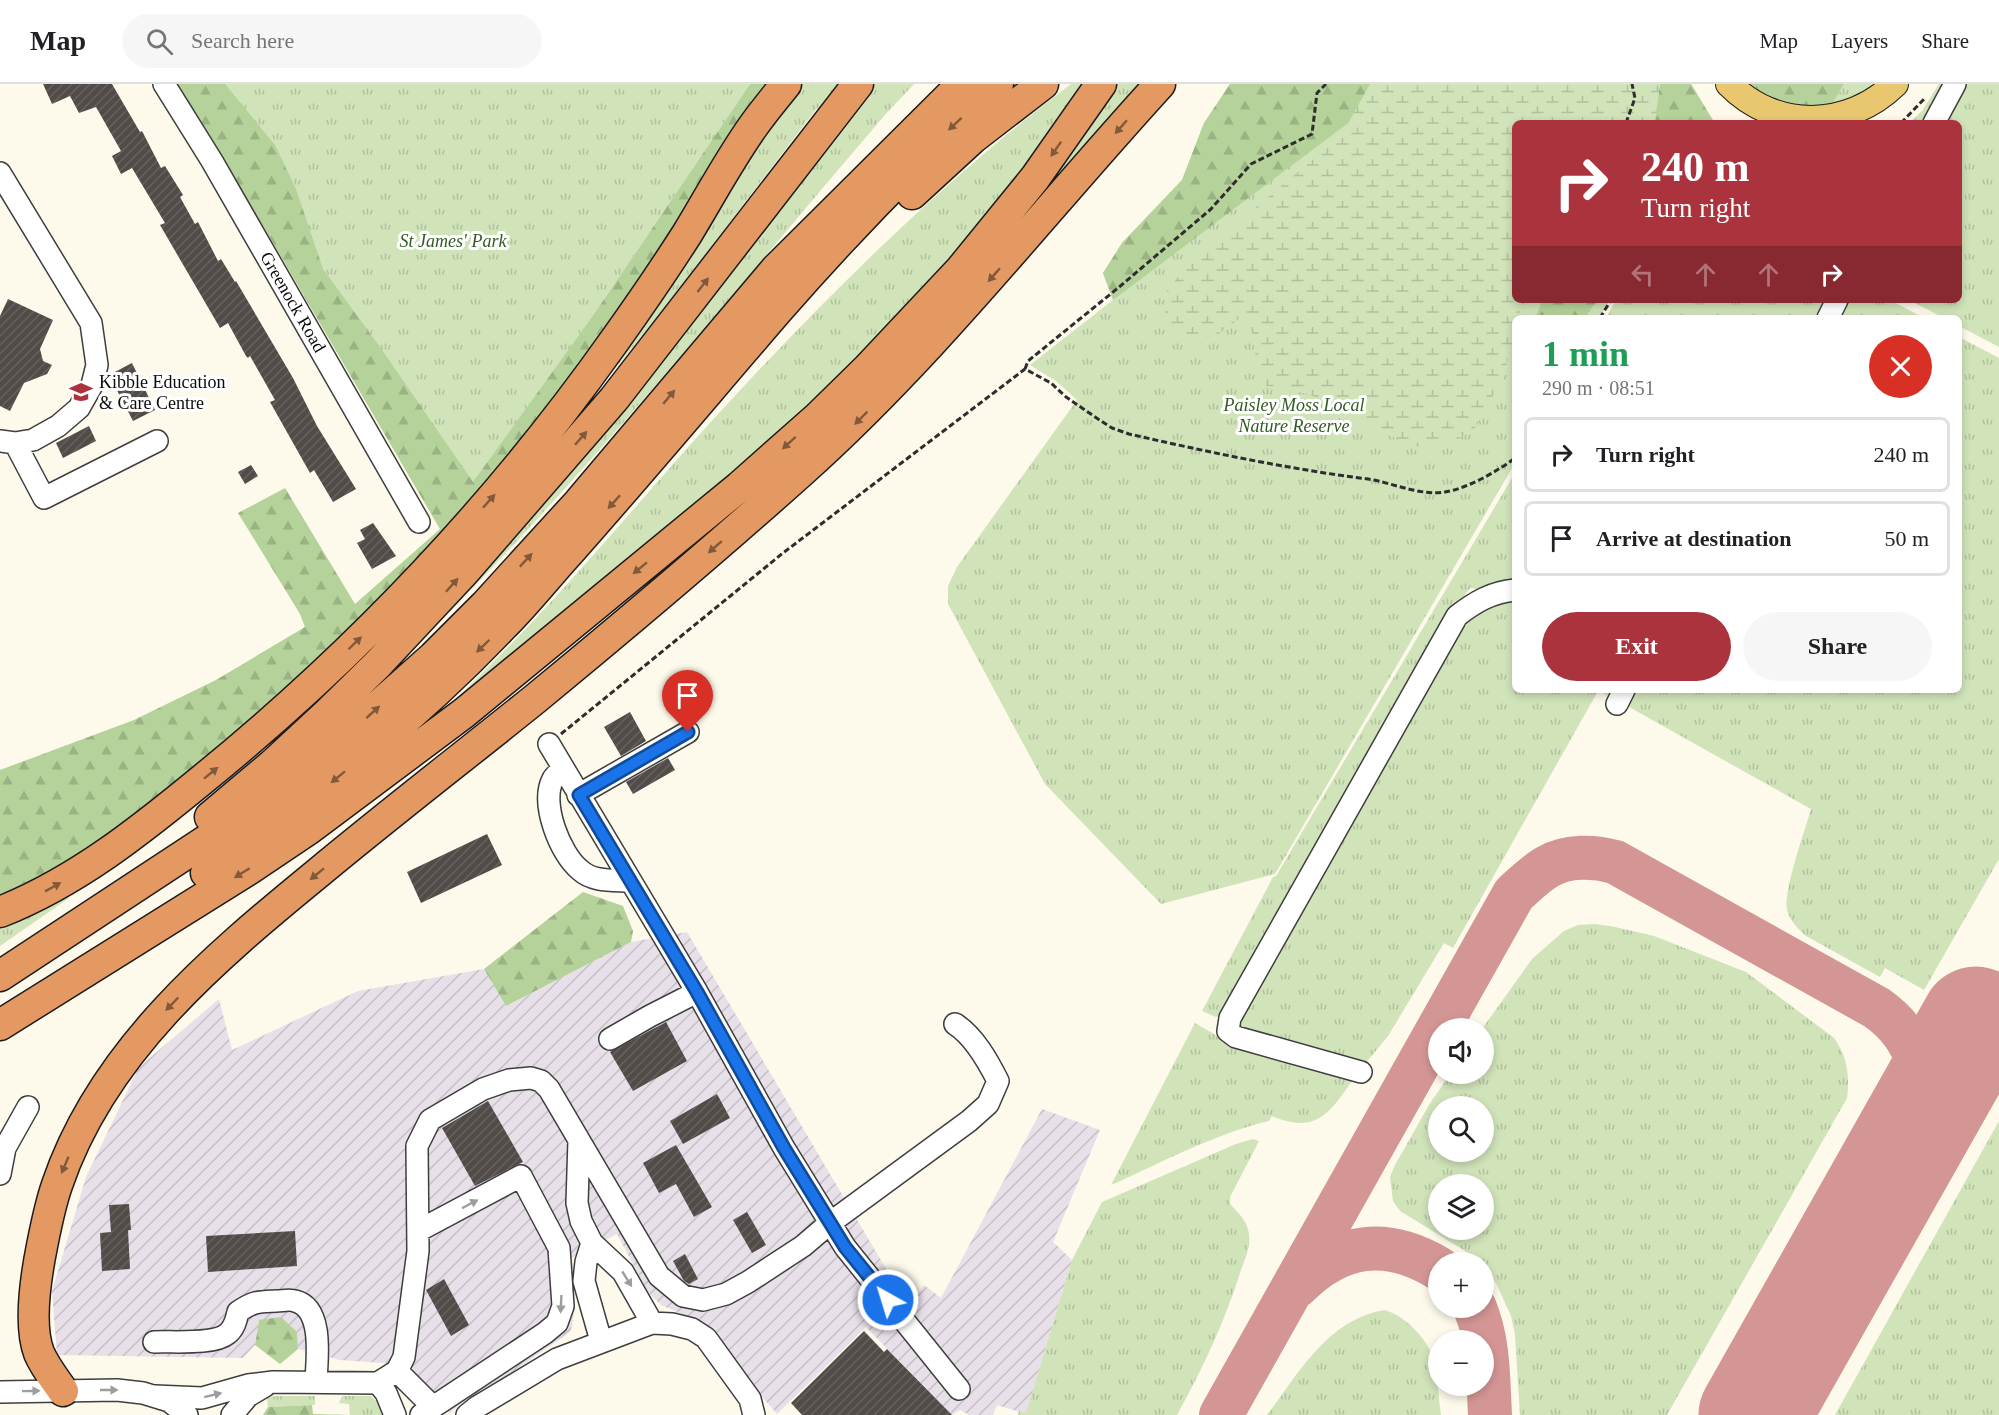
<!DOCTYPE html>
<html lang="en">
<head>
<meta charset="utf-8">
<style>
  body { margin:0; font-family:Georgia,serif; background:#f6f6f6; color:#202124; height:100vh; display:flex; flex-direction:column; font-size:22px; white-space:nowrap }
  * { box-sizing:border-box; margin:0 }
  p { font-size:20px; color:#757577 }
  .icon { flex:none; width:33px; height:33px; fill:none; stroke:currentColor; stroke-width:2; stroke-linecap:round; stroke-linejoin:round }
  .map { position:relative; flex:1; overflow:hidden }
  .details { position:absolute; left:1512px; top:231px; width:450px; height:378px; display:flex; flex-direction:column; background:#fff; border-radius:9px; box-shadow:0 3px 9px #0003 }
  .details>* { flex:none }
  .top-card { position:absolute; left:1512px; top:36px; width:450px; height:183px; border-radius:9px; box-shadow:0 3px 9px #0003; background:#ab333d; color:#fff; overflow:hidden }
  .controls { position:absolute; left:1428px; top:934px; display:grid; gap:12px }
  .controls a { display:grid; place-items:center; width:66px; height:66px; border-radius:50%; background:#fff; box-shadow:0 3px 9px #0003; font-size:30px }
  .pin { position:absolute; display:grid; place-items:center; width:51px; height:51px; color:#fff; margin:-62px -26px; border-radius:50% 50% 50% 0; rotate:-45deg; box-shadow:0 0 6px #0007 }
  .pin .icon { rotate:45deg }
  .me { position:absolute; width:66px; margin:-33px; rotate:321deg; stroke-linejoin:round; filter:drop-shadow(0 0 4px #0008) }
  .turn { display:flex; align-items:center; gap:21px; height:126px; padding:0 30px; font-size:27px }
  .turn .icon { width:78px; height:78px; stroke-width:2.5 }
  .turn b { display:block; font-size:42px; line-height:51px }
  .lanes { display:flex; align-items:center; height:57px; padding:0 30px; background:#0003; justify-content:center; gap:30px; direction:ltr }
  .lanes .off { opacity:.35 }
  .round { display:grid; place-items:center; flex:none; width:63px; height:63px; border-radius:32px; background:#f6f6f6 }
  .overview { display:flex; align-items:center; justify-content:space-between; height:102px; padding:0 30px }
  h1 { font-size:36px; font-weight:700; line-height:45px; color:#1e9e55 }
  .primary-button { display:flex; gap:12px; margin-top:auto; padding:12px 30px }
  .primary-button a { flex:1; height:69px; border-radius:36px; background:#ab333d; color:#fff; font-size:24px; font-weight:700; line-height:69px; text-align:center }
  .primary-button a+a { background:#f6f6f6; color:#202124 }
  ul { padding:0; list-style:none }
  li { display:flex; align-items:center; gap:18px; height:75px; margin:0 12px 9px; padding:0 18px; border:3px solid #e0e0e0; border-radius:9px }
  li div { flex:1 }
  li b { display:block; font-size:22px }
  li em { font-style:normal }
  header { display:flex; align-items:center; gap:36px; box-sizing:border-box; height:84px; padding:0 30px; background:#fff; border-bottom:2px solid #e0e0e0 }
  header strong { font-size:28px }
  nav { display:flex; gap:33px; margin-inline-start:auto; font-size:21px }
  .search { width:420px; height:54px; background:#f6f6f6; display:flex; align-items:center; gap:15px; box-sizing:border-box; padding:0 21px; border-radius:33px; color:#757577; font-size:22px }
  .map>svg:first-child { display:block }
  .industrial { fill:url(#industrial-furrows) }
  .grass { fill:url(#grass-tufts); fill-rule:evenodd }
  .forest { fill:url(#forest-firs) }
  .wetland { fill:url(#wetland-marsh) }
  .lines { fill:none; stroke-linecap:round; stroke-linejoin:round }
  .taxiway { stroke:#d49694; stroke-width:44 }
  .runway { stroke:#d49694; stroke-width:111 }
  .building { fill:url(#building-hatch) }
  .minor-casing { stroke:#3e3e3e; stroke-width:24 }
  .major-casing { stroke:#1c1c1c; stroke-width:28 }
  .highway-casing { stroke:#1c1c1c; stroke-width:33 }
  .path { stroke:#2d2d2d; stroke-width:3; stroke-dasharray:6 3; stroke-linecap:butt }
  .minor { stroke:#fff; stroke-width:21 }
  .major { stroke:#e9c76f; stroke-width:26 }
  .highway { stroke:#e49962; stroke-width:30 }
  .oneway { fill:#82593b }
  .oneway2 { fill:#9d9d9d }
  .route-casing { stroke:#114b97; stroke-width:15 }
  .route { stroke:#1a73e8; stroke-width:10 }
  .labels { text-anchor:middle; stroke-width:6; stroke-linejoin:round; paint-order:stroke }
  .park-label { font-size:18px; font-style:italic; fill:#315b23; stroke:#fff }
  .street-label { font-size:18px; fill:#0b0b0b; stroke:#fff }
  .poi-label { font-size:18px; fill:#0b0b0b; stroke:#fff; text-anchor:start }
</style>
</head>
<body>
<header>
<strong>Map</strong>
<div class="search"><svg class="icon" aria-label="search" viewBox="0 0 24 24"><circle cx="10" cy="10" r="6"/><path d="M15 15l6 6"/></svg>Search here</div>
<nav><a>Map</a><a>Layers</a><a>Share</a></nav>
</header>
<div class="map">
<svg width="1999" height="1331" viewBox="0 0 1999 1331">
  <defs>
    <pattern id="industrial-furrows" width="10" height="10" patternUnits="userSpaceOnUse" patternTransform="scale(1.5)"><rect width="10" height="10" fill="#e8e0e9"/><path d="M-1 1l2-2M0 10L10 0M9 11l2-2" fill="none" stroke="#c6bfc6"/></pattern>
    <pattern id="grass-tufts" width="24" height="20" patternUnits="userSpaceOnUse" patternTransform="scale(1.5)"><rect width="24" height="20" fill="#d0e3b9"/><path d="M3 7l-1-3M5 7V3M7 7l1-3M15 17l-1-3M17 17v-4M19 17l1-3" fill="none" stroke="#b1c19e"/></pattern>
    <pattern id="forest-firs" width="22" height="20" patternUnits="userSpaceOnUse" patternTransform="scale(1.5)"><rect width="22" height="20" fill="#b5d29a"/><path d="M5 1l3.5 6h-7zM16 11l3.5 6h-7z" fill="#9ab383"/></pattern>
    <pattern id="wetland-marsh" width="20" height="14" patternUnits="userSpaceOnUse" patternTransform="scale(1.5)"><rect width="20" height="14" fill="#d0e3b9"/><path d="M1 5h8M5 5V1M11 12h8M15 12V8" fill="none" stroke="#b1c19e"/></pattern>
    <pattern id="building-hatch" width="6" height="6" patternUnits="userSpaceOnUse" patternTransform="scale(1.5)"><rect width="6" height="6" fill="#524c49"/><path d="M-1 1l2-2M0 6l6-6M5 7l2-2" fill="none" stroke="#66615f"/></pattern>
  </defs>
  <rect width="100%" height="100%" fill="#fdf9eb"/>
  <path class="industrial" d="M687,848L908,1222L924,1201L941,1214L1042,1025L1100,1046L1053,1158L1072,1176L1026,1330L997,1321L993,1331H969L960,1326L952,1331L866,1243L777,1330L757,1307L714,1244L661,1221L648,1208L617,1150L572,1174L575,1224L571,1247L520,1283L459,1321L450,1329L436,1318L415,1295L410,1281L340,1276L298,1265L297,1248L259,1236L255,1261L243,1274L57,1271L52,1207L86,1093L139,983L219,915L232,966L358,907L484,885L506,922L631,858Z"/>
  <path class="grass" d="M174,0H750L594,230L440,445L223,73Z
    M798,0H914L884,32C723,220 568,415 390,587L831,35L817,24L659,231L591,314Z
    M1071,0H1144L921,257L863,272L770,358L434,637C484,588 533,539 579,487C635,425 688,361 745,301C846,193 953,89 1071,0Z
    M1230,0H1691L1714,38L1515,39V216H1610L1599,234H1515V379L1275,790L1161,820L1045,700L948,520V502L957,483L1077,316L1056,297L1030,281L1113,216L1103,189L1122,159L1182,96L1204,39Z
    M1844,0H1880L1828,28Z
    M1939,0H1949L1928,39H1909L1922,27Z
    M1961,0H1999V263L1959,242V234H1944L1909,216H1959V39H1939Z
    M1616,216H1832L1823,234H1606Z
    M1844,216H1890L1924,234H1833Z
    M1959,253L1999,274V775L1924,906L1885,884L1880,893L1806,852C1798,845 1790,837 1787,826C1783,808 1805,746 1811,725L1622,619L1629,606H1959Z
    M1515,389V501L1486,507L1470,504L1461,516L1222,931L1216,933L1202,927L1273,793L1276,792Z
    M1515,512V606H1620L1615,615L1598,607L1453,864L1444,859L1388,952L1365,980L1234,943L1459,535Z
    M65,809L69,814L0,862V840Z
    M1596,840L1615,843L1654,852L1746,888L1834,954C1847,972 1850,992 1847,1014L1667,1331H1520L1515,1251L1511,1232L1496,1199L1484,1183V1179H1479L1470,1170L1400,1127L1393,1117L1390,1093L1395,1081L1429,1021L1450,990H1484L1482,945L1532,875L1564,847L1578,841ZM1438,1023H1484V1068H1438ZM1438,1101H1484V1146H1438Z
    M1195,939L1224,956L1354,994C1330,1029 1316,1051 1272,1032L1269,1037C1214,1050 1163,1078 1111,1101Z
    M1999,1037V1331H1835Z
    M1253,1055L1259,1057L1230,1113V1120C1239,1130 1247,1136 1249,1150C1251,1162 1245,1175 1241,1186C1225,1237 1203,1284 1177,1331H1018L1019,1327L1026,1329L1072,1176L1102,1118L1236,1060Z
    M1384,1226C1403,1230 1428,1255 1433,1274C1438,1292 1438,1313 1441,1331H1267C1299,1289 1327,1236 1384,1226Z
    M275,1312H315V1321L268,1323L267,1314Z
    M342,1312H371L381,1322L384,1331H350L349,1320L339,1319Z"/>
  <path class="forest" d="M174,0H225L275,61L296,105L323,185L380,263L473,398L594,230L750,0H774L742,36L574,296L475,422L327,577L94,766L0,814V686L134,636L216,596L305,543L300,530L238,429L285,404L355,520L440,445L223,73Z
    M1230,0H1400L1113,216L1103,189L1122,159L1182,96L1204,39Z
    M1402,0H1691L1714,38L1515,39Z
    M1742,0H1844L1828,28L1794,26Z
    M1542,216H1597L1585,234H1536Z
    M583,808L623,822L633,847L631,858L506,922L484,885Z
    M281,1233L297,1248L298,1265L280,1280L255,1261L259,1236Z
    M312,1321L313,1330L352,1331H263L268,1323Z"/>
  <path class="wetland" d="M1370,0H1660L1655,39H1515V216H1523L1518,234H1515V247L1503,294L1474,346L1455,357L1430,363H1419L1372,345L1309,310L1267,302L1259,293L1252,249L1243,232L1217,251L1193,258L1174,251L1165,230L1166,208L1189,179L1341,52Z"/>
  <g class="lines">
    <path class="taxiway" d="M1297,1202C1340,1159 1386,1153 1438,1184
      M1475,1224C1489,1257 1488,1296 1490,1331
      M1221,1331L1514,810C1524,801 1535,790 1547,783C1567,771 1594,772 1615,778L1877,924C1922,956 1927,998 1914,1048"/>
    <path class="runway" d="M1754,1331L1976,938"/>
  </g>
  <path class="building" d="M43,0H112L140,48L142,47L161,84L165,82L183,111L180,113L195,140L198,138L218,177L221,175L235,198L236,197L293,294L317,342L356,405L333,418L314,386L310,389L270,318L275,316L250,272L248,274L246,272L228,239L220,244L160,141L165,139L132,84L121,90L112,72L121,67L96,23L79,29L70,12L52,20Z
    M8,215L53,236L40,265L43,277L52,281L47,290L24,299L10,327L0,322V232Z
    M132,279L155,326L133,337L109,291Z
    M89,342L96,357L63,374L56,359Z
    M251,381L258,392L245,400L238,388Z
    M373,439L396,472L372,485L357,459L365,455L360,446Z
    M630,628L646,657L621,672L604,643Z
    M668,674L675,686L633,710L626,698Z
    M487,750L502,781L421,819L407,788Z
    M666,938L687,977L633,1007L610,968Z
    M717,1010L730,1034L683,1060L670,1037Z
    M488,1017L523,1078L475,1102L442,1044Z
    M676,1061L712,1123L694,1133L676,1100L659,1109L643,1079Z
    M129,1120L131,1146H128L130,1185L102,1187L100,1149L111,1148L109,1121Z
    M747,1128L766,1161L752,1169L733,1136Z
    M295,1147L297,1182L208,1188L206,1152Z
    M685,1170L698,1195L689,1200L684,1197L673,1177Z
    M444,1195L469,1241L451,1252L426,1206Z
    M864,1247L884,1268L887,1265L952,1331H802L791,1319Z"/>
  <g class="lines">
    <g class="minor-casing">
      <path id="minor" d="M164,0L212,77L419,438
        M1934,39L1955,0
        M0,89L91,239L97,281L92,301L79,324L58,342L33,356L15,359L0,357
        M1828,234L1837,216
        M15,359L44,414L157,357
        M1617,620L1624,606
        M549,660L697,908L784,1064L845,1163L959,1305
        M563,685C560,688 555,691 553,695C540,719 560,770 580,786C593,798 612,796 629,797
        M578,711L688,648
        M610,955L650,932L697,908
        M1361,988L1236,953L1228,947L1230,934L1457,532C1475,518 1492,508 1515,506
        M579,1056L659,1192L683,1212L703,1216L726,1210L748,1198L803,1162L830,1139L969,1037L988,1020L998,997C988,977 974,952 955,940
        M0,1090L5,1064L28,1023
        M418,1147L521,1092L559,1164L563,1222L557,1239L545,1249L421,1331
        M592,1159L586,1178L584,1197L601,1257
        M154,1258C172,1257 214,1261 227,1250C234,1245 236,1237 238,1228C254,1217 257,1218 277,1217C282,1217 290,1215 295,1217C324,1224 317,1275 316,1297
        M397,1287L433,1323
        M378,1299L397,1287L404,1273L418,1167L417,1062L430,1036L483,1005L509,996L531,994L541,997L549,1005L579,1056L577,1119L581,1137L592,1159L623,1188L652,1239
        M378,1299L386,1309L395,1331
        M0,1308L117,1306L143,1309L169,1317L187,1331
        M155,1312L202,1314L248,1301L273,1298L378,1299
        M232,1331L248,1312L265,1302
        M467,1331L477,1323L557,1275L652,1239L672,1240L692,1245L706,1254L750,1315L754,1331"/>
    </g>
    <g class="major-casing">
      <path id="major" d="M1729,0C1775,47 1848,46 1895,0"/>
    </g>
    <g class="highway-casing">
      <path id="highway" d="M912,110L973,54L1043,0
        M210,733L273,680L328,629L378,580L465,487L614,315L858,0
        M206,789C313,716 415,635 504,541C528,517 549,490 572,465C642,386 709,306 778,226C847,147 921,71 998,0
        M0,828C76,798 141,746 203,695C359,568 499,420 615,256C640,221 664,186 687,150C709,114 729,76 754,41C764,27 775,14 786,0
        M0,892L225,744L265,716L323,671L433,573L485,521L579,418L776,185L962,0
        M0,941L248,786L309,745L464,629L739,403L818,333L867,285L961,185L1035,94L1101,0
        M63,1307C54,1294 45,1283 39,1269C28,1240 36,1192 42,1162C46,1142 50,1121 57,1101C102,968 213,875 318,789C389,730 463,673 535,615C625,541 714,466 801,388C933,270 1041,130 1160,0"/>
    </g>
    <path class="path" d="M1626,39L1635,14L1632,0
      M1901,39L1925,14
      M1600,234L1611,216
      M1025,285L1028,277L1118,204L1211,125L1251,80L1312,50L1317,9L1326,0
      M561,650L783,469L1025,285L1051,299L1066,313L1098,335L1112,344L1129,350C1208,368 1288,385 1368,395C1393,399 1420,412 1445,408C1466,405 1498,387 1515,374"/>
    <use href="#minor" class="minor"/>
    <use href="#major" class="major"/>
    <use href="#highway" class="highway"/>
  </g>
  <defs><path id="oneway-solid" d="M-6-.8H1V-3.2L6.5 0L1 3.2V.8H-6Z" transform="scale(1.5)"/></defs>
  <g class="oneway">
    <use href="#oneway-solid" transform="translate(955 40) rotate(137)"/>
    <use href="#oneway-solid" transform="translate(1121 43) rotate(131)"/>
    <use href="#oneway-solid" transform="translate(1056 65) rotate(125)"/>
    <use href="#oneway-solid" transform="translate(994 191) rotate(131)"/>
    <use href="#oneway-solid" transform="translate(703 201) rotate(-52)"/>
    <use href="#oneway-solid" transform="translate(669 313) rotate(-50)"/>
    <use href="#oneway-solid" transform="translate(861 334) rotate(135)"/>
    <use href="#oneway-solid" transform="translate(581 354) rotate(-49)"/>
    <use href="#oneway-solid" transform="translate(789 359) rotate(138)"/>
    <use href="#oneway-solid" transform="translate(489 417) rotate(-48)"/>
    <use href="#oneway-solid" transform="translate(614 418) rotate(132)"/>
    <use href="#oneway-solid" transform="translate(715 463) rotate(139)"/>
    <use href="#oneway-solid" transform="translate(526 476) rotate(-47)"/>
    <use href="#oneway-solid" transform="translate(640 484) rotate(141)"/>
    <use href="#oneway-solid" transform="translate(452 501) rotate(-48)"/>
    <use href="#oneway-solid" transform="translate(355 559) rotate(-44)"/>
    <use href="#oneway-solid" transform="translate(483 562) rotate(136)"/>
    <use href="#oneway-solid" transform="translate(373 628) rotate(-42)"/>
    <use href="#oneway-solid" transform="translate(211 689) rotate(-39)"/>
    <use href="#oneway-solid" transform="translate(338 693) rotate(141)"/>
    <use href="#oneway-solid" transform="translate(242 789) rotate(148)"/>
    <use href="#oneway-solid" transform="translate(317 790) rotate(141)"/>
    <use href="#oneway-solid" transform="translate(53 803) rotate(-29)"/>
    <use href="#oneway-solid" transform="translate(172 920) rotate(134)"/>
    <use href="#oneway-solid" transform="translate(65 1081) rotate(113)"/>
  </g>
  <g class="oneway2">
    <use href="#oneway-solid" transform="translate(470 1120) rotate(-28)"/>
    <use href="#oneway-solid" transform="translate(627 1195) rotate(58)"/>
    <use href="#oneway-solid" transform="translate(561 1220) rotate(93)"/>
    <use href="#oneway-solid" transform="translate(109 1306)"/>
    <use href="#oneway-solid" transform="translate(31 1307) rotate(-1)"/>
    <use href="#oneway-solid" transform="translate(213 1311) rotate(-14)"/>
  </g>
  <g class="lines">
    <g class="route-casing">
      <path id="route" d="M688,648L579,711L697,908L784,1064L845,1163L888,1216"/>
    </g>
    <use href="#route" class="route"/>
  </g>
  <defs>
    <g id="school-bare" transform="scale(1.8)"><path d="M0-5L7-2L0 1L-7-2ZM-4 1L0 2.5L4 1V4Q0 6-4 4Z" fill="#ab333d" stroke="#fff" stroke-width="2.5" paint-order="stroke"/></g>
  </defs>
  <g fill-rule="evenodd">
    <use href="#school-bare" x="81" y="308"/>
  </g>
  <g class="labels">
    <g class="park-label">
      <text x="453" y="163">St James' Park</text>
      <text x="1294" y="327">Paisley Moss Local<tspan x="1294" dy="21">Nature Reserve</tspan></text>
    </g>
    <g class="street-label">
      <text transform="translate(293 218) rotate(60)" y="6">Greenock Road</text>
    </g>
    <g class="poi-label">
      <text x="99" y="304">Kibble Education<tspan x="99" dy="21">&amp; Care Centre</tspan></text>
    </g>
  </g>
</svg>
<div class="controls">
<a><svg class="icon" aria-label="sound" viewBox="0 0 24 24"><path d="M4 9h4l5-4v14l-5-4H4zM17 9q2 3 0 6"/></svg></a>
<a><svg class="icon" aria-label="search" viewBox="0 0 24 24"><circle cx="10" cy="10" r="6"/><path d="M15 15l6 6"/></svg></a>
<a><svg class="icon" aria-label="layers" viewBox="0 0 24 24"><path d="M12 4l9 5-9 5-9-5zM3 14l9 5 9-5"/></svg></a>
<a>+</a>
<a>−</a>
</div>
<div class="pin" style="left:688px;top:648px;background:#d93025"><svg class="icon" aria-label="arrive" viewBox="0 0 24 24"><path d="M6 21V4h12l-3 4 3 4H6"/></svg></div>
<svg class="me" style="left:888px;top:1216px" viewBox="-20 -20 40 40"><circle r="17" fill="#1a73e8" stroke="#fff" stroke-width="3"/><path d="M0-11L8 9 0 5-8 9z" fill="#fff"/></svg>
<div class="top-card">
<div class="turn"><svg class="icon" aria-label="right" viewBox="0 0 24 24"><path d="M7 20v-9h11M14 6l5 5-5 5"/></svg><div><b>240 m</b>Turn right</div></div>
<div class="lanes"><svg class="icon off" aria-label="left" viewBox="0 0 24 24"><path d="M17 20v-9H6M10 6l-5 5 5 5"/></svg><svg class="icon off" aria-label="ahead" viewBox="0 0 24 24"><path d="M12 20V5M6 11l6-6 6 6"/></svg><svg class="icon off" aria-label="ahead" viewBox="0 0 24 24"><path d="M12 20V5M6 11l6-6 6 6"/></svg><svg class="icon" aria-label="right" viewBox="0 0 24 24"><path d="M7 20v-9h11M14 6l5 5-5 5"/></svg></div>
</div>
<section class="details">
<div class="overview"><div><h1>1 min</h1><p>290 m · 08:51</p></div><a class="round" style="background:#d93025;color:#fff"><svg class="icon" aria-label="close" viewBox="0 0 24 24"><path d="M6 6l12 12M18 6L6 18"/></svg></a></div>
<ul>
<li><svg class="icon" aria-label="right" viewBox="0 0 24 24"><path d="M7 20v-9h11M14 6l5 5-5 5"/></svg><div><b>Turn right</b></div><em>240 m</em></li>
<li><svg class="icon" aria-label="arrive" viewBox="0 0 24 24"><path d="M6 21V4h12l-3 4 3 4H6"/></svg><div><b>Arrive at destination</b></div><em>50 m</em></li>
</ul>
<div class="primary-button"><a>Exit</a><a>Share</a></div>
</section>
</div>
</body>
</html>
